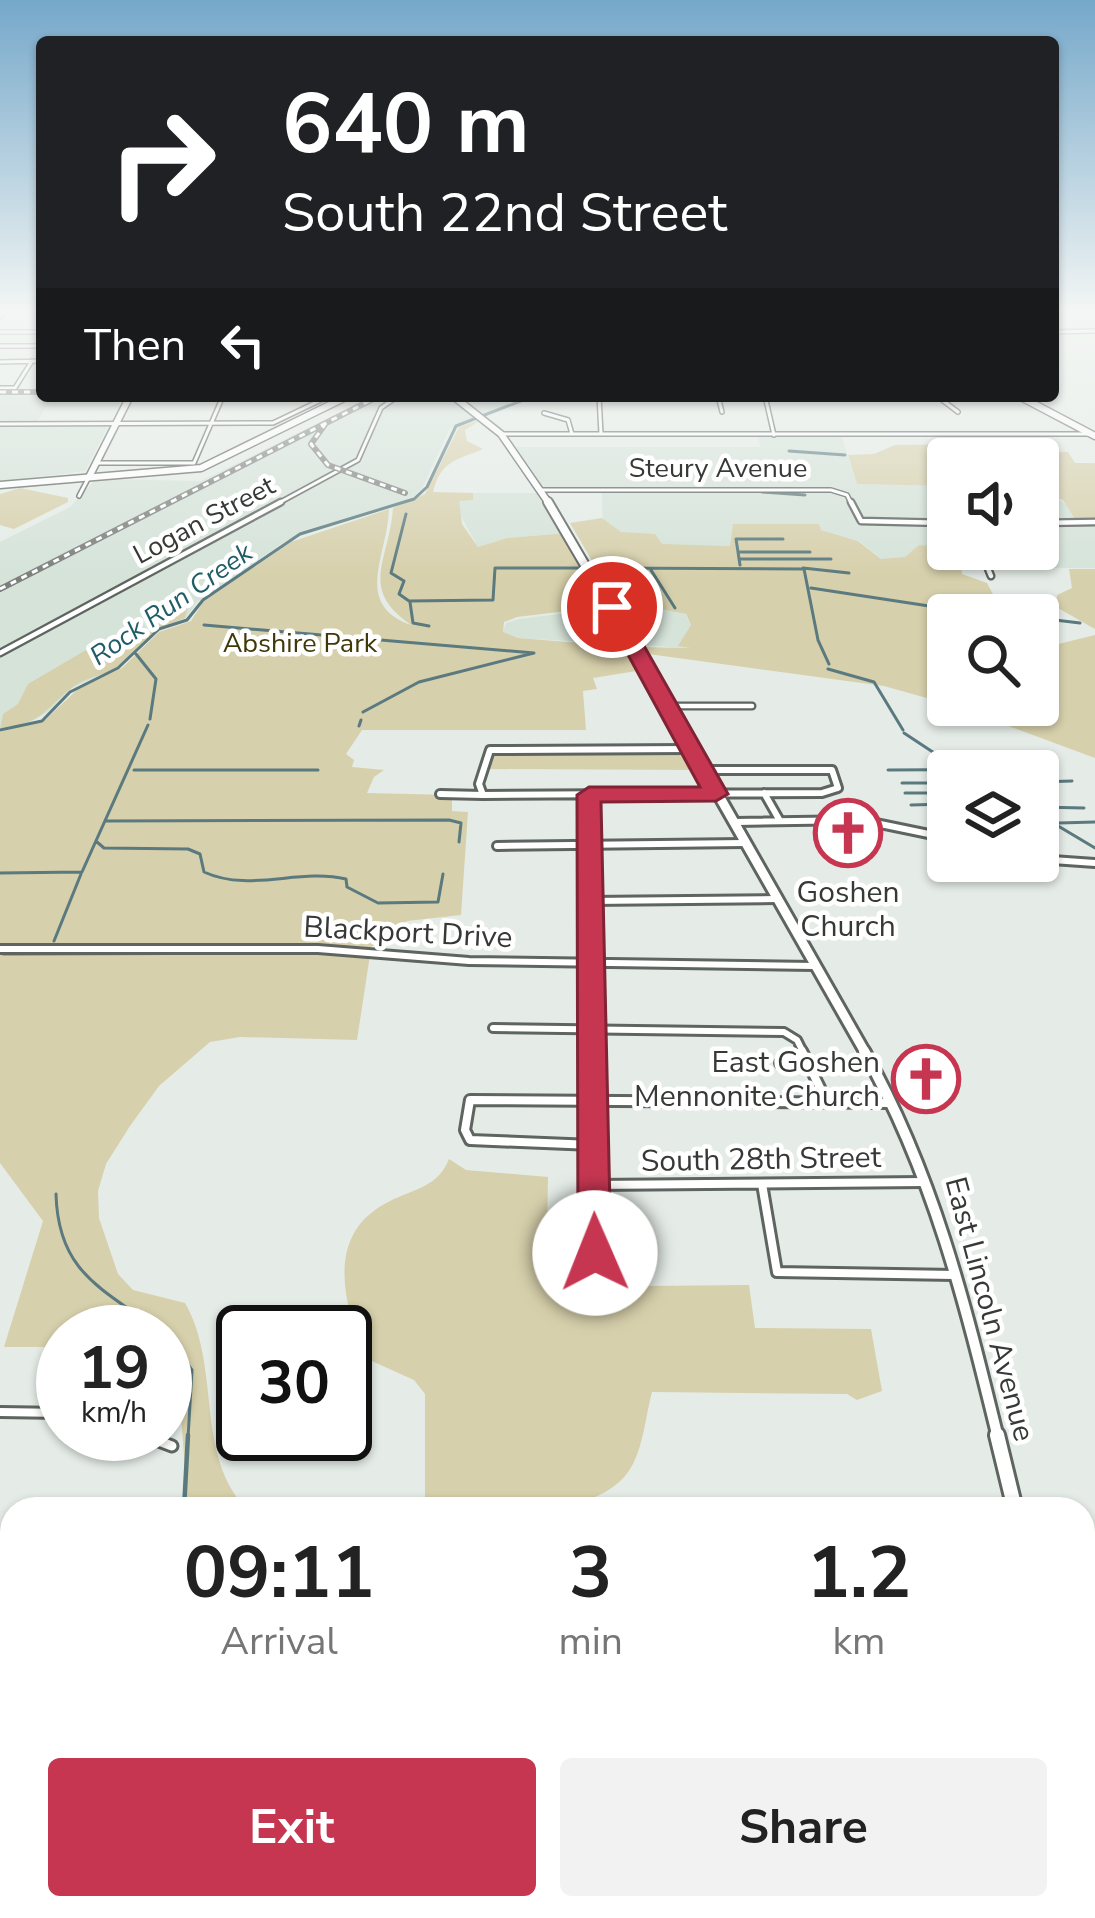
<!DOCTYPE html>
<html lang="en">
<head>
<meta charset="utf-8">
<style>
  body { margin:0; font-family:"Nunito Sans",sans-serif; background:#f2f2f2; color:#222; height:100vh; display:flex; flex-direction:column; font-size:45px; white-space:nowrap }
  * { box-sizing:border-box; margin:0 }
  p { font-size:39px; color:#767676 }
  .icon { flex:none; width:66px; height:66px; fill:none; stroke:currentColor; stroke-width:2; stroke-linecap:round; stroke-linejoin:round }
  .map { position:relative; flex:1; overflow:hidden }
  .sheet { position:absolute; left:0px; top:1497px; width:1095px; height:423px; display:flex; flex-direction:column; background:#fff; border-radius:36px 36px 0 0; box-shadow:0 3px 9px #0004 }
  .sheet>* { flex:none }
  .top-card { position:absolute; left:36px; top:36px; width:1023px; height:366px; border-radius:12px; box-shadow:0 3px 9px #0004; background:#202124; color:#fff; overflow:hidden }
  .controls { position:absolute; left:927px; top:438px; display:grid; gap:24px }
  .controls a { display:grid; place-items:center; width:132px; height:132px; border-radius:12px; background:#fff; box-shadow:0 3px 9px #0004; font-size:60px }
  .speed { position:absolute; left:36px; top:1305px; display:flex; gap:24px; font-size:60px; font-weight:700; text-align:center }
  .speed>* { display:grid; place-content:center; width:156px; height:156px; border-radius:50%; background:#fff; box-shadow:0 3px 9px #0004; line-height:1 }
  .speed small { font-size:30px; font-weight:400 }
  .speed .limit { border:6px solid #111; border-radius:18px; background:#fff; color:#111 }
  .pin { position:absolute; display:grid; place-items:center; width:102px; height:102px; color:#fff; margin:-51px; border:6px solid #fff; border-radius:50%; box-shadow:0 3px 12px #0007 }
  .me { position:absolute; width:132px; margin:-66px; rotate:359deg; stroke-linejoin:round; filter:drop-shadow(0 0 9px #0008) }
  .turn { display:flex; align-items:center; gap:42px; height:252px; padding:0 48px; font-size:54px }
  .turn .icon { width:156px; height:156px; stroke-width:2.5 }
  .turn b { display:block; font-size:84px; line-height:102px }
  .then { display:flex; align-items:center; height:114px; padding:0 48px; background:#0003; gap:24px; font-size:45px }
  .eta { display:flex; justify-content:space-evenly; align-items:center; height:204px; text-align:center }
  .eta b { font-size:72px; font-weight:700; line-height:84px }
  .action { display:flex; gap:24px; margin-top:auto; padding:24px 48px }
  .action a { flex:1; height:138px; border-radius:12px; background:#c63651; color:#fff; font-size:48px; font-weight:700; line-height:138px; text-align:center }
  .action a+a { background:#f2f2f2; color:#222 }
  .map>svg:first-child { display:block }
  .built { fill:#d5e3d9 }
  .green { fill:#d7d0ac }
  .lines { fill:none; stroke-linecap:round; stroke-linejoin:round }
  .stream-far1 { stroke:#5a7a7f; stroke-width:3 }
  .stream { stroke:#5a7a7f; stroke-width:4.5 }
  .minor-far4-casing { stroke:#5e6460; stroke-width:6 }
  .minor-far3-casing { stroke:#5e6460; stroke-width:9 }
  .minor-far2-casing { stroke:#5e6460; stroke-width:12 }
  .minor-far1-casing { stroke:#5e6460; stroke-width:14 }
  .minor-casing { stroke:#5e6460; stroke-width:15 }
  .secondary-far4-casing { stroke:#5e6460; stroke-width:9 }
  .secondary-far3-casing { stroke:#5e6460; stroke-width:12 }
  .secondary-far2-casing { stroke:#5e6460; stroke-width:15 }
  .secondary-far1-casing { stroke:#5e6460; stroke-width:16 }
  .secondary-casing { stroke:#5e6460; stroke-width:20 }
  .trunk-casing { stroke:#5e6460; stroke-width:9 }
  .minor-far4 { stroke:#fff; stroke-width:3 }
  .minor-far3 { stroke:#fff; stroke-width:4.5 }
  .minor-far2 { stroke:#fff; stroke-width:6 }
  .minor-far1 { stroke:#fff; stroke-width:8 }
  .minor { stroke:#fff; stroke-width:9 }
  .secondary-far4 { stroke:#fff; stroke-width:6 }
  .secondary-far3 { stroke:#fff; stroke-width:8 }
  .secondary-far2 { stroke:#fff; stroke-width:9 }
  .secondary-far1 { stroke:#fff; stroke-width:10 }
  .secondary { stroke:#fff; stroke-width:14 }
  .trunk { stroke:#fff; stroke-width:6 }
  .rail-casing { stroke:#7d817e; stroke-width:6 }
  .rail { stroke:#fff; stroke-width:3; stroke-dasharray:6; stroke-linecap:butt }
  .route { fill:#c63651; stroke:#812335; stroke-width:3 }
  .labels { text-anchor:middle; stroke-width:9; stroke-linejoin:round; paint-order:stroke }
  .far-street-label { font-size:27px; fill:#373937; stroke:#fff }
  .far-water-label { font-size:27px; font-style:italic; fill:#1f5d67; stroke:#fff }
  .far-park-label { font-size:27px; fill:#413809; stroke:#fff }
  .poi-label { font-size:30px; fill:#373937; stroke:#fff }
  .street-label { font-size:30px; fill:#373937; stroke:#fff }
</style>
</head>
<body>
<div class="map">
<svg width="1095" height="1918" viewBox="0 0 1095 1918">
  <rect width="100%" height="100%" fill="#e5ece7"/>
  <path class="built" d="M0,394L42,396H124L118,407H46L37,422L29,424L108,426L85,471L0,482Z
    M372,396H530L450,428L422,489L410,499L286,541L197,602L186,618L153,631L114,669L72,688L55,708L27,724L0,729V542L70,507L96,479L201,481Z
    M758,435H841L857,484L948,486V549H1038V492L1051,495L1073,509L1078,525L1095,526V568H893L859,541L821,530L819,524H734L738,551H652L603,535L602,491L542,488L513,447H760Z
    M473,493H539L566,533L507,538L478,547L458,511L459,500H472Z
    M623,599L685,614L704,649L518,638L503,632L506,623L519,619L614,607L611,601Z"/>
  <path class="green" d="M482,419L465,430L467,441L483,449C457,460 441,460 433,492L473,493V500L459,501L462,524L478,547L507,538L566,533L609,606L517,617L504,622L503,632L518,638L630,647L643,670L593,678L597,689L583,691L586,730H362L346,754L354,760L352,767L384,770L374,777L367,793L452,795V811L468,812L461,915L407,921L371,947L0,946V732L45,720L79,688L122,668L159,632L191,621L203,602L291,542L389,509C388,555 352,604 411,625C358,588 389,562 393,508L425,494L459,427Z
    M976,444L1006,452H1068L1075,463H1095V519H1075L1063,500L1038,492V459H948V486L857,484L848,455L874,454L895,445Z
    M20,488L68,498V502L14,529L0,525V494Z
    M602,518L621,532L655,534L662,544L730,546L733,524H819L821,530L858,541L881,559L905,557L919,545L978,549L986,568H961L962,574L987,583L1004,615H948V704L884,686L641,653L639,647L691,648L678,646L691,625L686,614L615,600L570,523Z
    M1069,569H1095V629L1056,607L1057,595L1072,588Z
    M188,605L185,618C151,630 144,647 117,667C103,676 86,677 73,687C42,711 45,722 0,729L3,714L18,704L28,684L98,643L137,637Z
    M1095,635V758L952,705H1038V649Z
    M488,751H688L698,770L483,769Z
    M319,953L370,955L357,1040L240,1037L210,1042L159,1086L130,1126L106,1164L98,1191L99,1218L118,1274L133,1290L185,1303C222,1367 194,1455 247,1509H188L176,1350L165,1349V1332H63V1347H4L43,1221L0,1163V954Z
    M449,1159L466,1170L548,1177L546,1287L749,1285L755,1328L871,1329L882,1391L857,1400L847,1394L652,1392C646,1414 644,1442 633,1464C602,1525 483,1509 425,1509V1394L414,1380L365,1358C343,1302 324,1233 390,1201C414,1189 438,1187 449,1159Z
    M12,1580V1743L0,1748V1583Z"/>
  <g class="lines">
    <path class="stream-far1" d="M789,451L845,455
      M762,492L805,495
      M406,514L391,573L404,581L399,594L409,601L493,600L495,568H583
      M918,520H937
      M1038,520H1057
      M740,552H810
      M739,559H831
      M740,565L736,539H783
      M598,568L804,569L818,640L829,664
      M803,568L849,573
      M630,569L648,600
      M651,570L675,608
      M811,588L988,615
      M410,602L413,623L429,626
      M1038,618L1080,623
      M204,625L534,653L419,682L363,712
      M136,654L156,679L150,719
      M828,669L874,682L903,730
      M359,726L361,720
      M0,730L42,721L70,692L118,668L159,629L187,620L203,600L300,534L414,499L427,487L456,426L534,396
      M904,733L957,768
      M940,758H989
      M134,770H318
      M888,770L1046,769
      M1038,782L1072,781
      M902,783H948
      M905,793H948
      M911,805L948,804
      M1038,807L1084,808
      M1038,814L1095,848
      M105,821L449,820L461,823L459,842
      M933,823H948
      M1059,823L1095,822
      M97,842L104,848L188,849L200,854L204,872C250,893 298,868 346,879L347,887L378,903L438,902L443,874
      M0,873L82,872L148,725
      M54,941L81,874
      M3,954L297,953
      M56,1194C58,1274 104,1289 161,1332
      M165,1336L192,1370L188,1438"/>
    <path class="stream" d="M184,1509L188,1435"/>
    <g class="minor-far4-casing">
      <path id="minor-far4" d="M1072,309L1095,310
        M0,317L6,309
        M0,332H42
        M1053,332L1095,331
        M0,346H42
        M0,362L42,361
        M0,388H15L32,361
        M599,396L601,434
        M718,396L722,412
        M765,396L774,435
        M937,396L958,412
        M544,413L568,420L572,434
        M0,424L273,423L323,399
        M501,434H1091
        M96,463H194L223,396
        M541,490H831L847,495L852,505
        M79,496L89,477
        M275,505L358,460L381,408L398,396"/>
    </g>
    <g class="minor-far3-casing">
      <path id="minor-far3" d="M851,502L861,521L948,523
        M1038,523L1095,522
        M980,549L991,576
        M0,653L281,502
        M666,706H752"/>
    </g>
    <g class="minor-far2-casing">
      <path id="minor-far2" d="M690,749L490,750L479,784L483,795L822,793L838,788L832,770H706
        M764,793L780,821
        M440,794L483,795
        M589,795L592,1054
        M736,822L861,820L948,838
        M497,846L745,843
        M1038,859L1095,863
        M590,901L776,899
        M0,949H318L469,961L814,966
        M493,1028L784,1032L797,1040L804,1054"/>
    </g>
    <g class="minor-far1-casing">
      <path id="minor-far1" d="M592,1051L595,1253
        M802,1051L827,1102
        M780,1063L807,1062
        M593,1145L470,1140L465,1130L470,1100L891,1103
        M762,1184L777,1272L955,1275
        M594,1185L925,1182
        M0,1412L63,1413
        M140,1434L151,1438"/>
    </g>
    <g class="minor-casing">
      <path id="minor" d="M143,1435L172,1446"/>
    </g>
    <g class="secondary-far4-casing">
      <path id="secondary-far4" d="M453,396L501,434L550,505
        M1019,396L1095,436
        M89,477L130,396"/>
    </g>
    <g class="secondary-far3-casing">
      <path id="secondary-far3" d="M548,502L692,748"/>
    </g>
    <g class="secondary-far2-casing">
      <path id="secondary-far2" d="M690,745L866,1054"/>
    </g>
    <g class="secondary-far1-casing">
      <path id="secondary-far1" d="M864,1051C933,1173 965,1303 998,1438"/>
    </g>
    <g class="secondary-casing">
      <path id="secondary" d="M997,1435L1015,1509
        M1083,1818L1095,1875"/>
    </g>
    <g class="trunk-casing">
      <path id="trunk" d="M0,485L201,468L348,396"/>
    </g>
    <use href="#minor-far4" class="minor-far4"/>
    <use href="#minor-far3" class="minor-far3"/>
    <use href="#minor-far2" class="minor-far2"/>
    <use href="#minor-far1" class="minor-far1"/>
    <use href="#minor" class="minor"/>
    <use href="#secondary-far4" class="secondary-far4"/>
    <use href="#secondary-far3" class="secondary-far3"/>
    <use href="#secondary-far2" class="secondary-far2"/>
    <use href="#secondary-far1" class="secondary-far1"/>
    <use href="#secondary" class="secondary"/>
    <use href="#trunk" class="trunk"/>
    <g class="rail-casing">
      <path id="rail" d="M0,392H42
        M326,423L311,444L328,465L405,493
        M0,589L379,396"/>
    </g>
    <use href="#rail" class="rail"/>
  </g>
  <linearGradient id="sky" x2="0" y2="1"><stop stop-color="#75a8ca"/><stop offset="0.54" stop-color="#f3f6f4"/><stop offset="1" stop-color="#f3f6f4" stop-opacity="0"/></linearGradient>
  <rect width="1095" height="577" fill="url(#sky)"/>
  <path class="route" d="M612,600L622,607L728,794L716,801L601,802L611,1253L595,1266L578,1253L577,795L589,787H700L602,607Z"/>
  <defs>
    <g id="church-ring" transform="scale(3.45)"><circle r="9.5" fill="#fff" stroke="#c63651" stroke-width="1.5"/><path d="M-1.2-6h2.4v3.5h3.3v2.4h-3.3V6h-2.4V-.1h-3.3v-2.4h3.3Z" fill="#c63651"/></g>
  </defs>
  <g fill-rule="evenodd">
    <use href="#church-ring" x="848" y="833"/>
    <use href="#church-ring" x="926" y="1079"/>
  </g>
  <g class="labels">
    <g class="far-street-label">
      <text x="718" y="477">Steury Avenue</text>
      <text transform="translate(204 520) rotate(-28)" y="9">Logan Street</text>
    </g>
    <g class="far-water-label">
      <text transform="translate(171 604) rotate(-35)" y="9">Rock Run Creek</text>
    </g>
    <g class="far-park-label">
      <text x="300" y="652">Abshire Park</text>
    </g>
    <g class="poi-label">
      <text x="848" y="902">Goshen<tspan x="848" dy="34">Church</tspan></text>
      <text x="880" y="1072" text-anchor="end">East Goshen<tspan x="880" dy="34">Mennonite Church</tspan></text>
    </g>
    <g class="street-label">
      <text transform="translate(408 932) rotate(3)" y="10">Blackport Drive</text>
      <text transform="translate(761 1159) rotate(-1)" y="10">South 28th Street</text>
      <text transform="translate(990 1309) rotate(75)" y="10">East Lincoln Avenue</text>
    </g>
  </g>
</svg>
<div class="controls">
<a><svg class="icon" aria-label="sound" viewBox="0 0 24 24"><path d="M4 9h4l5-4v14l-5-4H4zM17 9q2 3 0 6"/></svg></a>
<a><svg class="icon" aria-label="search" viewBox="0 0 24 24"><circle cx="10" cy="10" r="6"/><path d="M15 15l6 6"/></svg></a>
<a><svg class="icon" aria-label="layers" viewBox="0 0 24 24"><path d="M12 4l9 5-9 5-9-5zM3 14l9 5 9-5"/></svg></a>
</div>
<div class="speed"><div>19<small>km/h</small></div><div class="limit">30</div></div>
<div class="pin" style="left:612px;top:607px;background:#d93025"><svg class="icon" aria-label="arrive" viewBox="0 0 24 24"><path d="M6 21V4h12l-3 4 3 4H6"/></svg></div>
<svg class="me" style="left:595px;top:1253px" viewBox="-20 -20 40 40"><circle r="19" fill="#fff"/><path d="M0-13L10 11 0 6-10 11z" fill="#c63651"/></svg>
<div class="top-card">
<div class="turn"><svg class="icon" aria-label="right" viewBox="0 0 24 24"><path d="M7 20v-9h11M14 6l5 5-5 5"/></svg><div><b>640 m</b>South 22nd Street</div></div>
<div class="then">Then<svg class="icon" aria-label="left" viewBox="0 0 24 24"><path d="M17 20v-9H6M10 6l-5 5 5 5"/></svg></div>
</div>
<section class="sheet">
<div class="eta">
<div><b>09:11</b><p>Arrival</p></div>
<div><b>3</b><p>min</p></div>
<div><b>1.2</b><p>km</p></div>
</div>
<div class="action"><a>Exit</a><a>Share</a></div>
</section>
</div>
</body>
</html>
